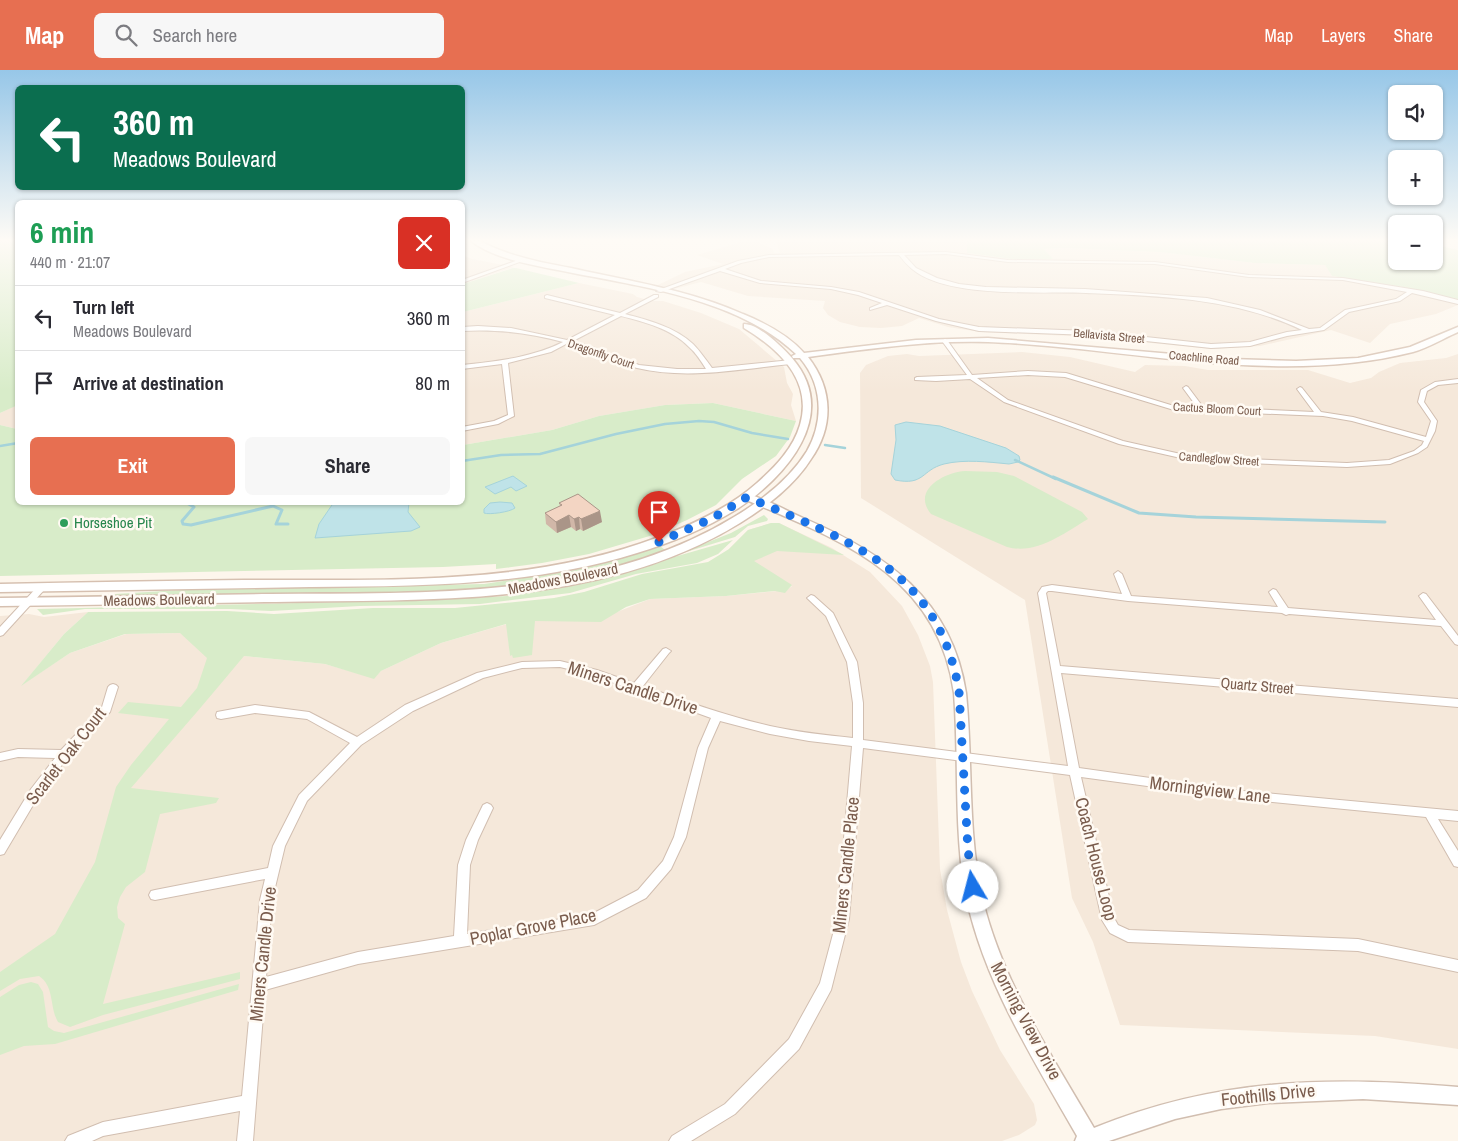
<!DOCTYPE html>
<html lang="en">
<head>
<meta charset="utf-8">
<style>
  body { margin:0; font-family:"Archivo Narrow",sans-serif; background:#f7f7f7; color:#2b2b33; height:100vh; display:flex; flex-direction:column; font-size:19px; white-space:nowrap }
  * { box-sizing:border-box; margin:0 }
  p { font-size:16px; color:#7c7c81 }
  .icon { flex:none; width:28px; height:28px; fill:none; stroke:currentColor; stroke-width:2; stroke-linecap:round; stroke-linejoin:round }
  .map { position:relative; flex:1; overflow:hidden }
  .side { position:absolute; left:15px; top:130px; width:450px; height:305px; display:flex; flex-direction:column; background:#fff; border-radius:8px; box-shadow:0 1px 4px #0004 }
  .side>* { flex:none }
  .top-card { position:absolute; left:15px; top:15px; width:450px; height:105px; border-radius:8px; box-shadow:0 1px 4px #0004; background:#0b6e4f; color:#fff; overflow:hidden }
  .fabs { position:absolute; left:1388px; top:15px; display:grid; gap:10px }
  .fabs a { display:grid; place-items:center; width:55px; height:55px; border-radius:8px; background:#fff; box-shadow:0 1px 4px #0004; font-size:25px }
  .pin { position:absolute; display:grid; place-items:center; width:42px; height:42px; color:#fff; margin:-51px -21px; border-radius:50% 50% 50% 0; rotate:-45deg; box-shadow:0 0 5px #0007 }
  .pin .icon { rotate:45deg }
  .me { position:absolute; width:55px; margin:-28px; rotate:352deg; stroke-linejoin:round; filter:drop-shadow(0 0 4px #0008) }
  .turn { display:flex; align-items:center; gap:18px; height:105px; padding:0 15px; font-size:22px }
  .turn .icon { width:65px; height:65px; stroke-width:2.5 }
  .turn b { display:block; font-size:35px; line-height:42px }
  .round { display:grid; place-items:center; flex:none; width:52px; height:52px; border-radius:8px; background:#f7f7f7 }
  .headline { display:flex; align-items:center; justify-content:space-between; height:85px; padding:0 15px }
  h1 { font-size:30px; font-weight:700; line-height:38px; color:#1e9e55 }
  .cta { display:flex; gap:10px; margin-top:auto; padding:10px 15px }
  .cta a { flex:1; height:58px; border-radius:8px; background:#e76f51; color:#fff; font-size:20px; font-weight:700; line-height:58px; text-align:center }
  .cta a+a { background:#f7f7f7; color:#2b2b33 }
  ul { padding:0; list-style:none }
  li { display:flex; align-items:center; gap:15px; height:65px; padding:0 15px; border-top:1px solid #e1e1e2 }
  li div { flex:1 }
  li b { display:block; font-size:19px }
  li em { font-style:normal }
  header { display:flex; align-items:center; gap:30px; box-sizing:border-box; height:70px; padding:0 25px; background:#e76f51; color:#fff }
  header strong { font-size:24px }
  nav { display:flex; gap:28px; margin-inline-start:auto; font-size:18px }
  .search { width:350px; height:45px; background:#f7f7f7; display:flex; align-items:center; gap:12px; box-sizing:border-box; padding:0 18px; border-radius:8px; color:#7c7c81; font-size:19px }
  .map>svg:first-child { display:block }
  .residential { fill:#f5e8da }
  .green { fill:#d8ecc9 }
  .water { fill:#bfe3e8; stroke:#a5d3da }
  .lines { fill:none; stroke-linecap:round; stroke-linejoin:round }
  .stream-far1 { stroke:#a5d3da; stroke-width:2.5 }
  .stream { stroke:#a5d3da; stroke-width:3 }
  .minor-casing { stroke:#d1beb0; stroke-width:2 }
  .tertiary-casing { stroke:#d1beb0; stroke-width:3 }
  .secondary-casing { stroke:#d6c0b0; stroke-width:3 }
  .minor { fill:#fff; fill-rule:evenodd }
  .tertiary { fill:#fff; fill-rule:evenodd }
  .secondary { fill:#fff; fill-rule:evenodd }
  .wall { fill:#d1b7a8 }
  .shaded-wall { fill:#aa9588 }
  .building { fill:#f3d5c3; stroke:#aa9588 }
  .route { stroke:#1a73e8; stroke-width:9; stroke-dasharray:0 16.2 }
  .leisure-dot { fill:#2e9e5b; stroke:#fffaf3; stroke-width:2 }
  .labels { text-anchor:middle; stroke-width:5; stroke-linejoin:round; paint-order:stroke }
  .far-street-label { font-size:12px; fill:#7a5c4d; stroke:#fffaf3 }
  .leisure-label { font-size:15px; fill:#27864d; stroke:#fffaf3; text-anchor:start }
  .street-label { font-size:15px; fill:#7a5c4d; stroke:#fffaf3 }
  .near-street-label { font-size:18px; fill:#7a5c4d; stroke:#fffaf3 }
</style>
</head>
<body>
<header>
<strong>Map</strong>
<div class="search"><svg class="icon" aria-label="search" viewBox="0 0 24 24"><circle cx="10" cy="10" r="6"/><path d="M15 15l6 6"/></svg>Search here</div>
<nav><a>Map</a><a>Layers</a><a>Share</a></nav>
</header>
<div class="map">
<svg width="1458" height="1071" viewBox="0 0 1458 1071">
  <rect width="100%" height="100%" fill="#fdf6ec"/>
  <path class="residential" d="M744,171H756L773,179L774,183H780L776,171H967L968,183L1011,189H1053L1044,179L1065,178L1160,182L1255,193L1325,195L1332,206L1415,220L1458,230V235L1436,244L1390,254L1370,273L1331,260L1260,276L1212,279L1091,267L980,262L948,257L919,248L902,256L881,258L860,257L840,252L828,245L823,238L825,231L748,226L701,212L674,219L658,215L685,202L723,194L697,185Z
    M462,185L472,189L514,197L463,214Z
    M579,213L633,224L637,227L651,231H663L701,243L739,259L784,297L787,313L793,324L791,335L796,351L713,333L665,335L599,346L552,360L463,375V242Z
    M1022,282L1070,287L1135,302L1145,295L1185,296L1208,300H1308L1350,313L1371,308L1379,302L1400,293L1446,288L1458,284V979L1375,966L1120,955L1093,872L1072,828L1025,530L861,428L860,303L866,295L888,286L907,284L919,286Z
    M17,335V359L0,355V343Z
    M771,453H779L832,478L870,502L902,536L918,565L930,596L933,612L940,799L947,840L961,892L972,921L1000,980L1034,1034L1037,1050L1035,1055L1019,1065L1002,1071H0V546L29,544L44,547L88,542L64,564L23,614L70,583L126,564L180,563L244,586L325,594L374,608L381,601L441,573L507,554L510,586L535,551L562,550L617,542L650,529L726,526L787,520L792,516L729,479L748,460Z"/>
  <path class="green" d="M0,171H17L18,335L0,343Z
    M967,171H1396V191H1434V172L1441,176L1458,180V230L1403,217L1332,206L1325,195L1255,193L1160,182L1065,178L1044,179L1053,189H1011L967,183Z
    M513,198H516L579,213L463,242V214Z
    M713,333L796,351L790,367L776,386L742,409L716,435L687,450L653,465L589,484L542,493L496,499V494L443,497L0,506V355L17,359L18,432H462L463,375L552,360L599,346L665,335Z
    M965,401L997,402L1014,406L1082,442L1088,449C1064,463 1037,485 1007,477L931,444C911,420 945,402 965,401Z
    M764,445L768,449L767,451L748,456L735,467L673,486L731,463Z
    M771,453H779L844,485L777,481L754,491L792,515L785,523L775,521L726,526L650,529L626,537L601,552L535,551L532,585L513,588L512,585L510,586L506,554L441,573L381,601L374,609L325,594L244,586C207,631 169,674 131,718L219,728L216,733L160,744L145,802L126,817L120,827L117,837L118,848L125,854L103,934L240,902V909L103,945L70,957L58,952C49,936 55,917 39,906L20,909L0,921V902L55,864L95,792L116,717L131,695L169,649L118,643L128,632L181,637L197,618L207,588L180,563L125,564L70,583L21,616L64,564L88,542L227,541L274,544L373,538H455L554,528L584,522L642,504L708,492L729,479L748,460Z
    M733,470L718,484L697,493L636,504L570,523L480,534L360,536L271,541L230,539H85L43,545L37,539L433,530L507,526L591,511Z
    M660,476L665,480C547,523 436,522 309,524C223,525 136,527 49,528L181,520L484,514L575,500Z
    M31,912L38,914L43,922L48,957L54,961L64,963L239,914L238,920L55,974L24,976L0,985V927L19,915Z"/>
  <path class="water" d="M906,352L940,356L1006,378L1019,386L1020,390L1018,392L1009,394C988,392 965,389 944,394C921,400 925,416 895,410L891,404L896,370L895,355Z
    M513,406L527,416L516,421L511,417L495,424L485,417Z
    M334,432L409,433L408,442L420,457L411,461L315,468L319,454Z
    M500,432L512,433L515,438C510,442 489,445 484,443V439L490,433Z"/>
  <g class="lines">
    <path class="stream-far1" d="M825,375L845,378
      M0,376L18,373
      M1015,390L1056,409
      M462,391L501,385L540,384L616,364L665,354L699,351L714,352L752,363L788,369"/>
    <path class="stream" d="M1053,407L1139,443L1196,447L1385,452
      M185,432L194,437L182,451L183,454L191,455L273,436L282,440L276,454H288"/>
    <g class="minor-casing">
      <path id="minor" d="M946,182L1008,190L1155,192L1249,205L1343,208L1423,221L1458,230V234L1412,223L1400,231L1349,242L1324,260L1287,266L1250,276L1211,278L1090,265L979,261L936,251L887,235L870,240V238L882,233L858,225L831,219L760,213L720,201L661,222L656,221L738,191L769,185ZM946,184L1008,192L1155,194L1249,207L1343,210L1407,222L1396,229L1345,240L1320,258L1309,259L1260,240L1207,228L1085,219L986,217L959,214L937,208L916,198L904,185ZM899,185C903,190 907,195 912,199C948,229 1040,221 1086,223C1160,226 1235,228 1302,260L1287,262L1250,272L1211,274L1090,261L979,257L939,249L859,222L831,217L761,211L725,199L741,193L769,187Z
        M521,189L525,190L462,213V210Z
        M547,225L620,243L654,225H658V227L625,244C648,250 675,257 693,274C700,281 706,290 712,298L791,290L794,292L791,294C741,299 687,310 637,298C624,295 613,289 601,284C591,280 579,276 568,273L551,282L508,293L514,346L498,354L462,361V357L494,351L508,345L502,294L462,299V295C497,291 531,288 563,272C530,263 497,259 462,261V257L478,256L511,258L567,270L615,245L545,228V226ZM621,246C644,252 672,259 689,277C696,283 701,291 706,299H677L639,295L598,279L573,271Z
        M945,269L947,270L972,305L1028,301L1066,303L1174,336L1197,337L1183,318L1186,316L1188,317L1203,337L1314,342L1297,319L1300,317L1302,318L1321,342L1353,347L1426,367L1431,351L1418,332L1421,320L1435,312L1458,309V313L1438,315L1427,321L1424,332L1437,351L1435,361L1427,377L1418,383L1390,394L1347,397L1194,391L1119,374L1004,332L970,309L936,311L915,310V308L917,307L967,305L942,271ZM1028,305L1065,307L1174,340L1323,346L1352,351L1424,371L1422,375L1414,381L1389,390L1347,393L1194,387L1123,371L1008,330L977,308Z
        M1118,501L1122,504L1131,526L1278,537L1269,522L1273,519L1276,520L1288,538L1436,550L1419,526L1423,523L1426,524L1458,566V575L1455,574L1441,556L1289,544L1286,545L1282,543L1128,531L1052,521H1048L1046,523L1060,596L1458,629V637L1061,603L1079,698L1243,721L1458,741V751L1438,749L1458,781V797L1454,796L1426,747L1243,729L1081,707L1114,848L1118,855L1129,860L1358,869L1458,890V902L1358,881L1128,872L1110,863L1102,850L1070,705L863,678L849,849L831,920L799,979L735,1044L691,1071H669L672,1066L725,1034L789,969L820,913L837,849L852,676L809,671L770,664L720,651L708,678L686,767L671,799L646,828L594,855L358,894L265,920L253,1071H237L240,1041L103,1066L92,1071H65L68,1066L103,1052L242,1026L260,830L265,809L155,830L151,829L149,825L151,821L155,820L268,798L273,776L299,725L350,673L307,649L255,643L221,649L217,648L216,645L217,642L255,635L309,642L357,667L405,635L477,603L522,592L560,591L597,600L634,613L663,579L666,578L671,581L669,583L643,616C685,631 726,646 770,656C797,662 825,665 853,668V633L847,592L826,546L807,528L811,525L814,526L833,543L857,592L863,633V670L1068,696L1038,523L1042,517L1052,515L1122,524L1114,504ZM560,597L592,605L711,648L698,678L674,767L663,791L638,820L592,844L467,864L470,795L478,770L493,738L491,735L487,733L483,735L466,770L458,795L454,866L358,882L266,907L272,830L285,776L307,731L361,675L413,641L483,608L522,598Z
        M42,514L46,517L45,519L3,565L0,566V557L39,515Z
        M113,614L116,615L118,617L110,642L68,687L39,725L4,784L0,785V770L31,719L55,688L18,687L0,691V683L18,679L61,680L102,637L108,617L110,615Z"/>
    </g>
    <g class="tertiary-casing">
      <path id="tertiary" d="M747,424C766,429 785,440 803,448C885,483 952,529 966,623C973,692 967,763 983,831C1003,913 1052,986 1094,1058C1217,1008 1327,1006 1458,1017V1035L1363,1029L1268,1033L1221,1039L1175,1049L1109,1071H1075L1077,1066C1032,987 980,906 964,816C954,752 959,687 954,623C938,505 840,470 744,429L742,427Z"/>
    </g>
    <g class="secondary-casing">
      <path id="secondary" d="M471,171H480C508,186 539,192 571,198C629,211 689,220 743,244C765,253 788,265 804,283L916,270L988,268L1230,289L1296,291L1358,288L1410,277L1458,257V262C1444,268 1428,278 1413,282C1274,317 1129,277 988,272C928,270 867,279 808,287C833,319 834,356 811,389C794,416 767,436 740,453C602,538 431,529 275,532C183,533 92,535 0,536V528C90,527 181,525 271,524C426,522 596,531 734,447C761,431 790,409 807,381C824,351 823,315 800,288H793L792,286L796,284C736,227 635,216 558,200C529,194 495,189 471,171Z
        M744,254C759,254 782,277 792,288C841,345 786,407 737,439C706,458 671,473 637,483C531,516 419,516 310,517C207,519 103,520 0,522V514C81,512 163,511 244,510C383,509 527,517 659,467C694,454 729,438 757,413C775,397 793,379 800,355C813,311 779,279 744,258Z"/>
    </g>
    <use href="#minor" class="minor"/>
    <use href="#tertiary" class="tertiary"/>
    <use href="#secondary" class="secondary"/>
  </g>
  <path class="wall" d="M559,433L602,452L583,461L580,459L576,461L571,457L557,463L546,454L545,443L560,436Z"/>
  <path class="shaded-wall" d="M600,441L602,452L583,461L581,449Z
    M569,445L571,457L557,463L556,452Z
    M579,447L580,459L576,461L574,449Z"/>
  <path class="building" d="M578,424L600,441L581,449L579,447L574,449L569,445L556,452L545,443L562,435L559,433Z"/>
  <linearGradient id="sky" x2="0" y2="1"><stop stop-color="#97c7e8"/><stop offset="0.53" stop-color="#fefbf6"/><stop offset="1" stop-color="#fefbf6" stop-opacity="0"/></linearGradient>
  <rect width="1458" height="321" fill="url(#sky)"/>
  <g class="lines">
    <path class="route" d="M659,472L713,448L747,427C848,471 938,498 959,621L968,780L973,817"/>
  </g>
  <circle class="leisure-dot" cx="64" cy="453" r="5"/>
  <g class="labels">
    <g class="far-street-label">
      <text transform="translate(1109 266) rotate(5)" y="4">Bellavista Street</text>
      <text transform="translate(601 284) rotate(19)" y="4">Dragonfly Court</text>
      <text transform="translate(1204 288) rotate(5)" y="4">Coachline Road</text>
      <text transform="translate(1217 339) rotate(3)" y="4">Cactus Bloom Court</text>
      <text transform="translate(1219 389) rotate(4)" y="4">Candleglow Street</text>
    </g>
    <g class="leisure-label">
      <text x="74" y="458">Horseshoe Pit</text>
    </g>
    <g class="street-label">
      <text transform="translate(563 509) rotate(-11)" y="5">Meadows Boulevard</text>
      <text transform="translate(159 530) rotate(-1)" y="5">Meadows Boulevard</text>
      <text transform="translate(1257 616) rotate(5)" y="5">Quartz Street</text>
    </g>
    <g class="near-street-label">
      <text transform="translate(633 618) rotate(18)" y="6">Miners Candle Drive</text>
      <text transform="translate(66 686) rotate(-52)" y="6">Scarlet Oak Court</text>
      <text transform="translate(1210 720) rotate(7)" y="6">Morningview Lane</text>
      <text transform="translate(1096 789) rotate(76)" y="6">Coach House Loop</text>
      <text transform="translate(846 795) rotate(-84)" y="6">Miners Candle Place</text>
      <text transform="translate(533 857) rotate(-11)" y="6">Poplar Grove Place</text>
      <text transform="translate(263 884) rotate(-84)" y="6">Miners Candle Drive</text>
      <text transform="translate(1026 951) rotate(62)" y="6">Morning View Drive</text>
      <text transform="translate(1268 1025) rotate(-6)" y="6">Foothills Drive</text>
    </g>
  </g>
</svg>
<div class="fabs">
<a><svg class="icon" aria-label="sound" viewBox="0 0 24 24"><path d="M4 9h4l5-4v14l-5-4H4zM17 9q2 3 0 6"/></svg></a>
<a>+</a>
<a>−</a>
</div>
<div class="pin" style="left:659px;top:472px;background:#d93025"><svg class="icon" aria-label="arrive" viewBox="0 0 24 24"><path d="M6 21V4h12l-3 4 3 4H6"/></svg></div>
<svg class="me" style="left:973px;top:817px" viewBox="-20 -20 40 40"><circle r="19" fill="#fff"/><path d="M0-13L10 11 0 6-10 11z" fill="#1a73e8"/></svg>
<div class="top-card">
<div class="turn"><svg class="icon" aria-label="left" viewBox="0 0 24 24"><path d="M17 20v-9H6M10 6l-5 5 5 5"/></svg><div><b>360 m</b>Meadows Boulevard</div></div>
</div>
<section class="side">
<div class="headline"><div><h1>6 min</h1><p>440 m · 21:07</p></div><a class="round" style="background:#d93025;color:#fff"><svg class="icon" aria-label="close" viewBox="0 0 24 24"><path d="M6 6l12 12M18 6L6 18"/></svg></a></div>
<ul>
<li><svg class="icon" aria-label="left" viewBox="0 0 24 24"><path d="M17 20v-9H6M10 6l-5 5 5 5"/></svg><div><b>Turn left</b><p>Meadows Boulevard</p></div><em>360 m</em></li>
<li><svg class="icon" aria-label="arrive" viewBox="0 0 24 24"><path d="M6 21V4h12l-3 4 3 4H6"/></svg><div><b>Arrive at destination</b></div><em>80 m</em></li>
</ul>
<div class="cta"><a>Exit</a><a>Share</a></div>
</section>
</div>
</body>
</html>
